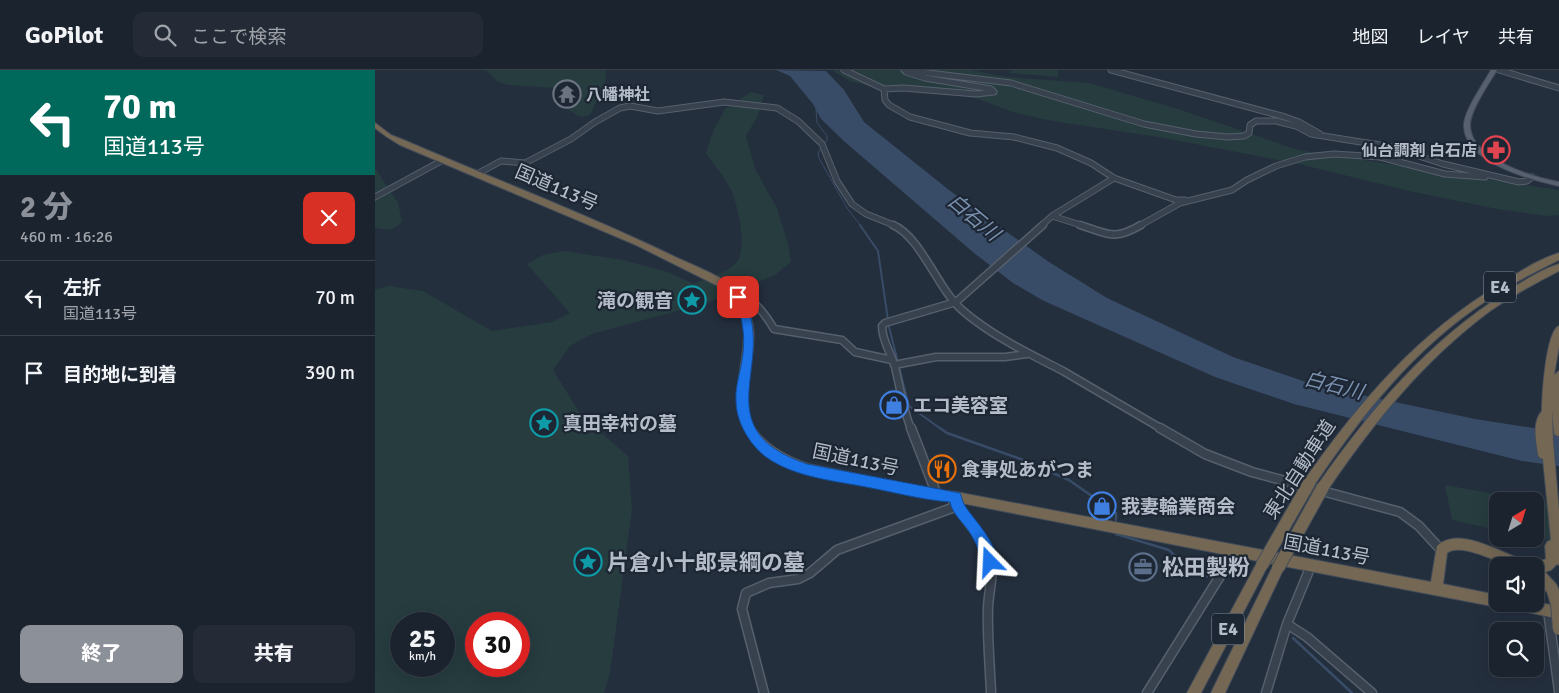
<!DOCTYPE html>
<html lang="ja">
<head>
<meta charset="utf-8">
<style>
  body { margin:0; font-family:Signika,"Noto Sans JP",sans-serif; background:#242b36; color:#f1f3f6; height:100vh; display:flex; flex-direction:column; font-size:19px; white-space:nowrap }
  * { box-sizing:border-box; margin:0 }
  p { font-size:16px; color:#a0a4aa }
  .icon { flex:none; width:28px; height:28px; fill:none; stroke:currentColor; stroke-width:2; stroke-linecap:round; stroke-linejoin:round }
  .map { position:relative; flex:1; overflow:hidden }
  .drawer { display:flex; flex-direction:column; background:#1b232e; width:375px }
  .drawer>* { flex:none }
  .banner { background:#00695c; color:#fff; overflow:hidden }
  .needle { width:32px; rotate:38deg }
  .buttons { position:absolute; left:1114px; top:422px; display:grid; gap:10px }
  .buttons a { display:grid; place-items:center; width:55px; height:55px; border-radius:10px; background:#1b232e; box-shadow:0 5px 20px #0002,0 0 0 1px #39404a; font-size:25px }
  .speed { position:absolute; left:15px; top:542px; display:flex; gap:10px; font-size:25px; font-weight:700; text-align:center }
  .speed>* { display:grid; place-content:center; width:65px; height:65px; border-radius:50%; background:#1b232e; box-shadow:0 5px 20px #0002,0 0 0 1px #39404a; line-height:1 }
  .speed small { font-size:12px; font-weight:400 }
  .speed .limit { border:8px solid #d22; background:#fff; color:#111 }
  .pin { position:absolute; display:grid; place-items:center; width:42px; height:42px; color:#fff; margin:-21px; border-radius:10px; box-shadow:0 2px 8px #0006 }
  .me { position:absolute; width:55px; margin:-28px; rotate:339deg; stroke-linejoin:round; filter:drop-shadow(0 0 4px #0008) }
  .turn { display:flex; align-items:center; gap:18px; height:105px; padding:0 20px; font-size:22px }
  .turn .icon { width:65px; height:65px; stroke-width:2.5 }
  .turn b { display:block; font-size:35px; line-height:42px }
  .round { display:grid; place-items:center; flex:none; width:52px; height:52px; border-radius:10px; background:#242b36 }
  .head { display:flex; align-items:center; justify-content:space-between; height:85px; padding:0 20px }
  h1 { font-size:30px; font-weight:800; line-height:38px; color:#8c9099 }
  .button { display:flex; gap:10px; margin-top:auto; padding:10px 20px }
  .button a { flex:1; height:58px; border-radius:10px; background:#8c9099; color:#fff; font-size:20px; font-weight:800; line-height:58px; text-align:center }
  .button a+a { background:#242b36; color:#f1f3f6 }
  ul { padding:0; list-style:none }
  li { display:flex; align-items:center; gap:15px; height:75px; padding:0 20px; border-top:1px solid #39404a }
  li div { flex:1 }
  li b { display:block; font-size:19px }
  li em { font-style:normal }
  header { display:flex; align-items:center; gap:30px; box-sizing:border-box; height:70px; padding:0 25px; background:#1b232e; border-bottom:1px solid #39404a }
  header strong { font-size:24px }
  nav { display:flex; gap:28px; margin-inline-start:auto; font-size:18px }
  .search { width:350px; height:45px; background:#242b36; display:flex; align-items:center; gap:12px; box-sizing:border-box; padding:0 18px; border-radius:10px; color:#a0a4aa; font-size:19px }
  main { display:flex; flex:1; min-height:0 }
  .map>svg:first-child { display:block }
  .green { fill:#263c3f; fill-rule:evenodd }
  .water { fill:#394c67 }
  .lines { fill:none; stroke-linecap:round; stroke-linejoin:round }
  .stream-far2 { stroke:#394c67; stroke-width:1 }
  .stream-far1 { stroke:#394c67; stroke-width:2 }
  .stream { stroke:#394c67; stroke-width:2.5 }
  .minor-far2-casing { stroke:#565f6c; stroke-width:7 }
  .minor-far1-casing { stroke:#565f6c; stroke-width:9 }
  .minor-casing { stroke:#565f6c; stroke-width:11 }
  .major-casing { stroke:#414a57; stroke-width:2 }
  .highway-casing { stroke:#434c59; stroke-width:2 }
  .minor-far2 { stroke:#38414e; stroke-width:5 }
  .minor-far1 { stroke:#38414e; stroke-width:6 }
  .minor { stroke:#38414e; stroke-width:8 }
  .major { fill:#56606e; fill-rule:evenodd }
  .highway { fill:#746855; fill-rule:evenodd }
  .highway-bridge-casing { stroke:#434c59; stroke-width:14; stroke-linecap:butt }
  .highway-bridge { stroke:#746855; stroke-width:12 }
  .route { fill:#1a73e8; stroke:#114b97 }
  .labels { text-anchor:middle; stroke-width:4.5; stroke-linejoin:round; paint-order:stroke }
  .far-poi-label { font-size:16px; font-weight:bold; fill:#b4bcc9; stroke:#1d2633; text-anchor:start }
  .shield { fill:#1d2633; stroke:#878f9c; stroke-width:1 }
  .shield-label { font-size:18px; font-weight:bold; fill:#b4bcc9 }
  .street-label { font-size:19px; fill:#b4bcc9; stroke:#1d2633 }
  .poi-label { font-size:19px; font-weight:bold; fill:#b4bcc9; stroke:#1d2633; text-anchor:start }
  .water-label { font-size:20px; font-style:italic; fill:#7c92b1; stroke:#1d2633 }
  .near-poi-label { font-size:22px; font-weight:bold; fill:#b4bcc9; stroke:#1d2633; text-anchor:start }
</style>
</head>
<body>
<header>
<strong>GoPilot</strong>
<div class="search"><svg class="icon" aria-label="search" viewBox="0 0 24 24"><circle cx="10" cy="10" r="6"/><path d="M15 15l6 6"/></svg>ここで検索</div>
<nav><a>地図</a><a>レイヤ</a><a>共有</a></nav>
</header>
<main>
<section class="drawer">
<div class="banner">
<div class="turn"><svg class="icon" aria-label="left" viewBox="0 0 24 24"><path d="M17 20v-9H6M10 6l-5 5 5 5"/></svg><div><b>70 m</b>国道113号</div></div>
</div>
<div class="head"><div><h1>2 分</h1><p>460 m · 16:26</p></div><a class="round" style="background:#d93025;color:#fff"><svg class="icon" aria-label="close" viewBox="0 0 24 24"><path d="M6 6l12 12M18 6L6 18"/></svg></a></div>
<ul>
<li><svg class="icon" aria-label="left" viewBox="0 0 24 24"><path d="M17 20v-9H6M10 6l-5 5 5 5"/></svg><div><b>左折</b><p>国道113号</p></div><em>70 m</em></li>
<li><svg class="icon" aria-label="arrive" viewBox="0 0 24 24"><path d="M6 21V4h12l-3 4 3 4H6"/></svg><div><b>目的地に到着</b></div><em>390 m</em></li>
</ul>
<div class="button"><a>終了</a><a>共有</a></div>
</section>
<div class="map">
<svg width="1184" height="623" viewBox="0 0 1184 623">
  <rect width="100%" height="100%" fill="#242f3e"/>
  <path class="green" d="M111,0H231L230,13L215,45L207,47C193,43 185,31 180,18L132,15L122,11Z
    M457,0H596L631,7L714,13L803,39L923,80L1184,120V145L1172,146L1122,139L1034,121L924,94L789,68L672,50L638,42L595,26L498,17L475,11Z
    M637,0H683V7L634,3Z
    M376,22L389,25L382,47L371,66L380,99L402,138L413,174L416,192L400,205L332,233L217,264L195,276L178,300L206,345L253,386L257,439L235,603L229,623H0V220L14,216L48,221L117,261L177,252L195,243L152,194L168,185L189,181L248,190L293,202L319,214C332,208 351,203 361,193C373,181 363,137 357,122C351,108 339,95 331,83L339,59L350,39ZM26,554H69V596H26ZM101,554H144V596H101Z
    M0,98L23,133L27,151C21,161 10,160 0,158Z
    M1070,415L1169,433L1184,432V472L1160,467V431H1122V460L1077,450Z"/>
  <path class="water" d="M401,0L451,1L469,20L489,52L574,120L636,165L674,192L732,228L858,287L940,315L1100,349L1184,362V396L1147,391L919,334L840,307L669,231L638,213L599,183L470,72L446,49L438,34L415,6Z"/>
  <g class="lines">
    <path class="stream-far2" d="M441,39L442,53L452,66V70L443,83L444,88L472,138L486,156"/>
    <path class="stream-far1" d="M485,155L503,181L514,257L534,336L566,359"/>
    <path class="stream" d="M565,358L572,363L643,388L694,410L741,443V450
      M741,464L794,480L804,490L835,508
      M918,568L977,623"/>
    <g class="minor-far2-casing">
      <path id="minor-far2" d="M469,0L509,19L528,18L601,24L619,22L616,19L550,8L531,2
        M529,0L636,13L769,54L821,64L853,67L869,66L874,63L875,55L881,51H901L921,56L936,64L1017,77L1068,94L1144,112L1152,111L1157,107
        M736,0L910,47L924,52L945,64
        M1124,0L1184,18
        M509,19L510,30L514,35L535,47L595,63L639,67L682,78L716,93L739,108L801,130H810
        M102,104L126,91L150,93L196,69L220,52L245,38L255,36L283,41L349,32L402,38L423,51L447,74L462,111L477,134L491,144L521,156
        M0,127L68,90
        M677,146L709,156
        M666,156L677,146L739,108
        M764,156L805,133L857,120L872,110L901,96L930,87L959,84L1005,87L1070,104L1110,107"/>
    </g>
    <g class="minor-far1-casing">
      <path id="minor-far1" d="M518,155C546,167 562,218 587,240C617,266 653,283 688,301C721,320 754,340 787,359
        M705,155C734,164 738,171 766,155
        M355,218C375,224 389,242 399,259L467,270L480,282L517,290
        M519,295L561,287H630L652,284
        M536,359C528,339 525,318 520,297C516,283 507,271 507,256L510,253L581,232L668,155"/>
    </g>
    <g class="minor-casing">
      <path id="minor" d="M536,358L562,425
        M785,358L830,384L877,402L1025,442L1044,456L1066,480
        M581,428C581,444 606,463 612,480C621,505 614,514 613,538C612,566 615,595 616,623
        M1173,541L1184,621
        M912,554L932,567L997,623
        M389,623L367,539L371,523L394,513L423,509L435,503L462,480L577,438L581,427
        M772,623L847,503L857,480
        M891,623L912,554L933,503V494"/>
    </g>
    <g class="major-casing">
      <path id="major" d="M1116,0H1122C1114,13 1095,41 1095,55C1095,89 1158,107 1184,112V116C1156,110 1088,92 1089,55C1089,41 1109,13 1116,0Z"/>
    </g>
    <g class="highway-casing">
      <path id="highway" d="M0,53L16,65L31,71C119,109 209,143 296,185C314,194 348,206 362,220C368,226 370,233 373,240C381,257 379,275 376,292C374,306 371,320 372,334C374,366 405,384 433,394L562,420L581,422L1056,512L1062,476C1086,454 1130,487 1156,492C1159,492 1167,491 1171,489L1170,476L1172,472L1176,470L1168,389L1164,387L1163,384C1161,370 1157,352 1167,341C1167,326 1171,261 1184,256V276L1179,305L1184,301V366L1180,365L1179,362L1177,340V342L1178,372L1184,441V495L1182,494L1176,500L1170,502L1181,514L1184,520V549L1134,538L1132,534H1160V532L1176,535L1172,522L1160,510V496C1152,496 1143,498 1136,496C1121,492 1085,472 1072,483L1068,514L1122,525V534H1127L1126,535L1122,537L908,496L907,502L850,623H836L899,494L892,493L893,495L891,499L826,623H812L883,491L581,432L562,430L432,404C297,355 411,273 349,219L261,175L25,75L12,67L0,58Z
        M1184,183V190C1159,202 1134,215 1111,231C1039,278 986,346 938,417L934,418L930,417L928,413L930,409C987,329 1042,264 1127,213C1144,202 1164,189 1184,183Z
        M1184,194V201C1160,213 1137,226 1115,241C1049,290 998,353 952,421L948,422L944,421L942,417L944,413C996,339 1053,272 1130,223C1147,212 1165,200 1184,194Z"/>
    </g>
    <use href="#minor-far2" class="minor-far2"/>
    <use href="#minor-far1" class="minor-far1"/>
    <use href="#minor" class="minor"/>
    <use href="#major" class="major"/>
    <use href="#highway" class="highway"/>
    <g class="highway-bridge-casing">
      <path id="highway-bridge" d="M887,495L934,413
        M903,498L948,417
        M1182,534L1184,559"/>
    </g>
    <use href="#highway-bridge" class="highway-bridge"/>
  </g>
  <path class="route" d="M363,224L367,225C405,292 326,358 432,394L585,423C587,427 587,431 589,434C598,450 628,477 620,497L615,499L610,497C605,485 602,474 595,463C589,453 577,444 575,432C548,430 522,423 496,418C462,411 420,408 391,387C375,375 361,352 361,331C360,317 365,304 367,290C371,268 368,246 358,227Z"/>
  <defs>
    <g id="temple-ring" transform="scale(1.4375)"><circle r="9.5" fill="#1d2633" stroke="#6b7280" stroke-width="1.5"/><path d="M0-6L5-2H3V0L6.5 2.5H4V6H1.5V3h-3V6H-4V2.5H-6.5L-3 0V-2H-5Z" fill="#6b7280"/></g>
    <g id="pharmacy-ring" transform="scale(1.4375)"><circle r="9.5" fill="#1d2633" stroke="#e0444e" stroke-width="1.5"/><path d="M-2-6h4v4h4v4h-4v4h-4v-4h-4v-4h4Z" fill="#e0444e"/></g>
    <g id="sight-ring" transform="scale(1.4375)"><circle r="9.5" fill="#1d2633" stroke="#0f9aa8" stroke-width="1.5"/><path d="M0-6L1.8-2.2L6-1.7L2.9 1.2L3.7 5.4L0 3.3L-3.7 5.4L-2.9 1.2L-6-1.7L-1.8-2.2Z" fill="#0f9aa8"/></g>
    <g id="shop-ring" transform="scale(1.4375)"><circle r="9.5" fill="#1d2633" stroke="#3f7fe0" stroke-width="1.5"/><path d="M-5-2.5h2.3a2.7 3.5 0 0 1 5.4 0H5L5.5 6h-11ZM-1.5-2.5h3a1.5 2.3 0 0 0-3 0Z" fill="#3f7fe0"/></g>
    <g id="restaurant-ring" transform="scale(1.4375)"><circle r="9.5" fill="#1d2633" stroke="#e8710a" stroke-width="1.5"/><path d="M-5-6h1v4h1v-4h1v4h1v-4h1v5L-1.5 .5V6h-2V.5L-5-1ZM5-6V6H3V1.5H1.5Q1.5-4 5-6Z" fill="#e8710a"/></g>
    <g id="office-ring" transform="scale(1.4375)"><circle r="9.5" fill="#1d2633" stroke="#5c6f8a" stroke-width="1.5"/><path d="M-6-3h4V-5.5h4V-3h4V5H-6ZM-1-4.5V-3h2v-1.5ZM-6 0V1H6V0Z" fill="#5c6f8a"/></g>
  </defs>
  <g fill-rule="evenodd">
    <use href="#temple-ring" x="192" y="24"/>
    <use href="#pharmacy-ring" x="1121" y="80"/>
    <use href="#sight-ring" x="317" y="230"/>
    <use href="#shop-ring" x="519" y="335"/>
    <use href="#sight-ring" x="169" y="353"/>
    <use href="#restaurant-ring" x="567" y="399"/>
    <use href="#shop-ring" x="727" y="436"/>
    <use href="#sight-ring" x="213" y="492"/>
    <use href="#office-ring" x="768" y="497"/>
  </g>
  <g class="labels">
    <g class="far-poi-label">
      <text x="211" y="30">八幡神社</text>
      <text x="1102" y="86" text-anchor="end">仙台調剤 白石店</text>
    </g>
    <g class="shield">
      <rect x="1109" y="201.5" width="32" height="31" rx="4"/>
      <rect x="837" y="543.5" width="32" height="31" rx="4"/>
    </g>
    <g class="shield-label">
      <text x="1125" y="223">E4</text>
      <text x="853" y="565">E4</text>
    </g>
    <g class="street-label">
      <text transform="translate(182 117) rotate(23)" y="7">国道113号</text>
      <text transform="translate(481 389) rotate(12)" y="7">国道113号</text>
      <text transform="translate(924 399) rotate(-57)" y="7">東北自動車道</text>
      <text transform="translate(952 479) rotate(11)" y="7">国道113号</text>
    </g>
    <g class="poi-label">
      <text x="298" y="237" text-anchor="end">滝の観音</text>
      <text x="538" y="342">エコ美容室</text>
      <text x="188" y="360">真田幸村の墓</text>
      <text x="586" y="406">食事処あがつま</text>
      <text x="746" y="443">我妻輪業商会</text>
    </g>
    <g class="water-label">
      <text transform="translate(599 147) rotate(40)" y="7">白石川</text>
      <text transform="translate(959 315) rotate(14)" y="7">白石川</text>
    </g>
    <g class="near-poi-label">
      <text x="232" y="500">片倉小十郎景綱の墓</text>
      <text x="787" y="505">松田製粉</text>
    </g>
  </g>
</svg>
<div class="buttons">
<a><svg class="needle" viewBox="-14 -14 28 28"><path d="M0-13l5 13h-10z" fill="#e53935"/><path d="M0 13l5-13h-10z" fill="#a0a4aa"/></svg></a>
<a><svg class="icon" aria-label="sound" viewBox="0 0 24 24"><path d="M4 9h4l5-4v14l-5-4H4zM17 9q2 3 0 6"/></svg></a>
<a><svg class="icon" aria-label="search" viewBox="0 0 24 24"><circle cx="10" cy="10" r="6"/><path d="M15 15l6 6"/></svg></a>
</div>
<div class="speed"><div>25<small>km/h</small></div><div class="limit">30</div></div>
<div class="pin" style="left:363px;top:227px;background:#d93025"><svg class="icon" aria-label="arrive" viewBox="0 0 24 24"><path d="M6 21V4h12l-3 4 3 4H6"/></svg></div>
<svg class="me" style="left:615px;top:492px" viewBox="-20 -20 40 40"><path d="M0-17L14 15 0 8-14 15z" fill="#1a73e8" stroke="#fff" stroke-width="4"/></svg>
</div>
</main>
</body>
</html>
